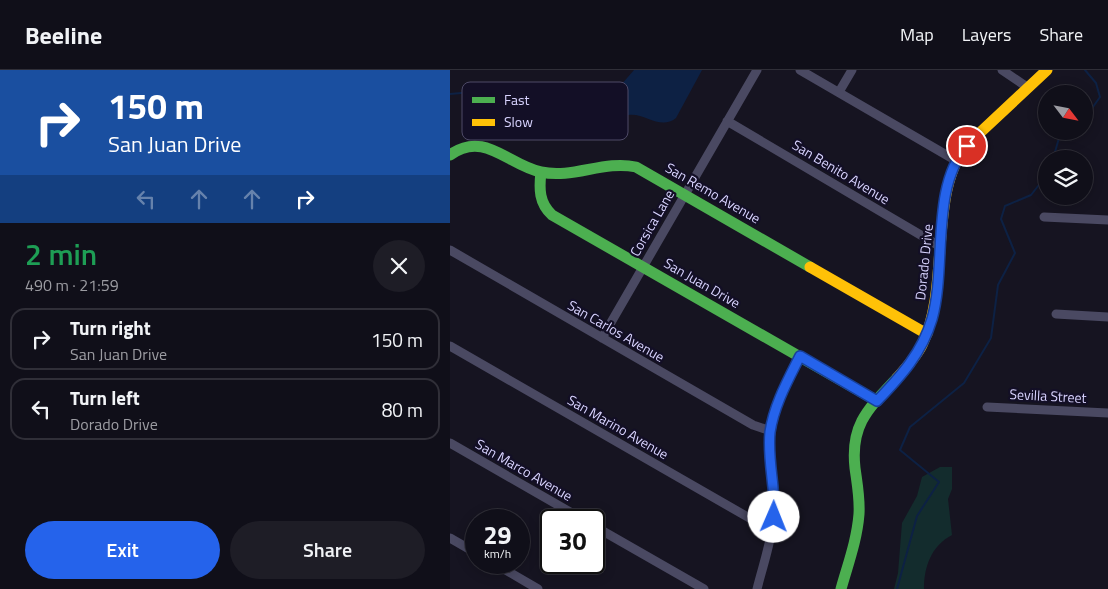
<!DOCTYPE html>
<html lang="en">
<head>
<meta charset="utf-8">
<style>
  body { margin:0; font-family:"Titillium Web",sans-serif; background:#1e1d26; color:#f1f3f6; height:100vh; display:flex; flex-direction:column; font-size:19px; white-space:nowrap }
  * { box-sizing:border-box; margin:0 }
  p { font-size:16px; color:#9c9ca2 }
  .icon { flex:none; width:28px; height:28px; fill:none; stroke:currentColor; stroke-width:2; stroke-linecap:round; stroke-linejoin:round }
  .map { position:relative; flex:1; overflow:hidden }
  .details { display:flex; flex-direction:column; background:#100f19; width:450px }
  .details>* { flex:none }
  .banner { background:#1a4fa0; color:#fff; overflow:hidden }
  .needle { width:32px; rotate:122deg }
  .tools { position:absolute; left:588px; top:15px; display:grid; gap:10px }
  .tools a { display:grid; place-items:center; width:55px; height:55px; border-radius:50%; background:#100f19; box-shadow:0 2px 12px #0003,0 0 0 1px #302f38; font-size:25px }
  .speed { position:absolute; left:15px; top:439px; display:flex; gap:10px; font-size:25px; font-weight:700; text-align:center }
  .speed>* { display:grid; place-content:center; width:65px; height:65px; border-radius:50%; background:#100f19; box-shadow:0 2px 12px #0003,0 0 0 1px #302f38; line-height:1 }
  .speed small { font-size:12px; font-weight:400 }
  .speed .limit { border:2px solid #111; border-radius:8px; background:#fff; color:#111 }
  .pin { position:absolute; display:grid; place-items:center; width:42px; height:42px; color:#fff; margin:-21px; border:2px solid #fff; border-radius:50%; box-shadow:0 1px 5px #0007 }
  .me { position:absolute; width:55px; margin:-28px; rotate:1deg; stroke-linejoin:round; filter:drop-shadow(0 0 4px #0008) }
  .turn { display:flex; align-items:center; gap:18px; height:105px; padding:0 25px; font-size:22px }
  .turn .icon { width:65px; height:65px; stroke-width:2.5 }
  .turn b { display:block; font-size:35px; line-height:42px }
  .lanes { display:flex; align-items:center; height:48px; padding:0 25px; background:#0003; justify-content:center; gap:25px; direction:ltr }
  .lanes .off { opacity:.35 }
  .round { display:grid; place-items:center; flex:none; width:52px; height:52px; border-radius:26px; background:#1e1d26 }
  .head { display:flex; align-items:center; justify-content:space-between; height:85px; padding:0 25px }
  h1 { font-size:30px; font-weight:600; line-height:38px; color:#1e9e55 }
  .primary-button { display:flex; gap:10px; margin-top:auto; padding:10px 25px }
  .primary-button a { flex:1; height:58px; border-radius:30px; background:#2563eb; color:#fff; font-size:20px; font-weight:600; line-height:58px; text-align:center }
  .primary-button a+a { background:#1e1d26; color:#f1f3f6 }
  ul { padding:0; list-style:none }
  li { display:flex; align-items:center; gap:15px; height:62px; margin:0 10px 8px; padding:0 15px; border:2px solid #302f38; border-radius:15px }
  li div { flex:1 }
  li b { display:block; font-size:19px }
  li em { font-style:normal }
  header { display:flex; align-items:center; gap:30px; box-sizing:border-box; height:70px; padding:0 25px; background:#100f19; border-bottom:1px solid #302f38 }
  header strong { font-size:24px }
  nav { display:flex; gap:28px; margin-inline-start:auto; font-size:18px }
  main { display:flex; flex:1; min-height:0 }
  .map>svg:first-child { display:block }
  .green { fill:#132c2d }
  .water { fill:#0d2144 }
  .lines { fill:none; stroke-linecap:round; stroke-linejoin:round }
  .stream { stroke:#0d2144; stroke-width:2 }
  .street { stroke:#4a4962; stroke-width:9 }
  .fast { stroke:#4caf50; stroke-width:11 }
  .slow { stroke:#ffc107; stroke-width:11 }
  .route-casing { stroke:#184099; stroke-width:12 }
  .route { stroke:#2563eb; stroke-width:9 }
  .labels { text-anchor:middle; stroke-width:4.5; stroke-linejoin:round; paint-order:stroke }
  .street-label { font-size:14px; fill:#d9d4ff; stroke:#130f26 }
  .key { fill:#130f26; stroke:#4e4a67; stroke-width:1 }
  .key-label { font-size:14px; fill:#d9d4ff }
</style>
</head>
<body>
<header>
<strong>Beeline</strong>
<nav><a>Map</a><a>Layers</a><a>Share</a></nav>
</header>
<main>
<section class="details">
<div class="banner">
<div class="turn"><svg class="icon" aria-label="right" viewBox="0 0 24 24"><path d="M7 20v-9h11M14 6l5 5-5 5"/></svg><div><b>150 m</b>San Juan Drive</div></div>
<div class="lanes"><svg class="icon off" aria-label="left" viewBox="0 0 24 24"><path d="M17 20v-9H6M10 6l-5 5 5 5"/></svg><svg class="icon off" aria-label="ahead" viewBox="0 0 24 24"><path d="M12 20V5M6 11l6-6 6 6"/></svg><svg class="icon off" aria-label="ahead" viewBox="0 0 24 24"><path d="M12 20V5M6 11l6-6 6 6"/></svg><svg class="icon" aria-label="right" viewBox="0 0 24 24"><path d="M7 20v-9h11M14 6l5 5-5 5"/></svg></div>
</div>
<div class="head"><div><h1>2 min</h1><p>490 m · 21:59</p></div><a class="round"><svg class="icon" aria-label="close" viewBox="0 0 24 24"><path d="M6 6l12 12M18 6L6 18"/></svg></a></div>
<ul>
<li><svg class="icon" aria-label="right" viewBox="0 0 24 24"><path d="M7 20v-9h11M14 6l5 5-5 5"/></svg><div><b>Turn right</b><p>San Juan Drive</p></div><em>150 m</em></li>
<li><svg class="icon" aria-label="left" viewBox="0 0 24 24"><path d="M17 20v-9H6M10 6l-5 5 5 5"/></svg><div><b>Turn left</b><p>Dorado Drive</p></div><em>80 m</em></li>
</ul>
<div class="primary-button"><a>Exit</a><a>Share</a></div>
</section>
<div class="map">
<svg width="658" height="519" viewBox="0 0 658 519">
  <rect width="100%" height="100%" fill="#161421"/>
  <path class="green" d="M490,397H502V419L498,429L502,465C481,476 474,497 474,519H444L448,503L452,453L467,426L472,407Z"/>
  <path class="water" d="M184,0H252L226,48C210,61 195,42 178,45C166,48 154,56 142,59C117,66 65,65 54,37L55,35H60L97,52L104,54L120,52L142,45L151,38Z"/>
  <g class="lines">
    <path class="stream" d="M0,24L22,22L57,37
      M634,47L638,44L650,27L646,13L635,0
      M603,89L609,68L614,61
      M447,519L467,446L489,412L450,380L460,357L514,313L541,268L548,215L565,183L551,149L555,136L581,125L596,106"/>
    <path class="street" d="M350,0L505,90
      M552,0L577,17
      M389,22L402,0
      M277,51L491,177
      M594,147L658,150
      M0,180L303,355L321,361
      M606,244L658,247
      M152,268L307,0
      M0,276L322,461
      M537,337L658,343
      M0,373L134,450
      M144,456L254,519
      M0,468L26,483
      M42,492L88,519
      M307,519C313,495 322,470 324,445C326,421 320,399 320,376C320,343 336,315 351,286"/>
    <path class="fast" d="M0,85C34,60 58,95 91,102C123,109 154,90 186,97L360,197
      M91,102C89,119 89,133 102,145L427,331
      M391,519C398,494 407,470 409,444C410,428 407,413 405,398C400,354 419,338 447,308"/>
    <path class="slow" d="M360,197L477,264
      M447,308C456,298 466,287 472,275C502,214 476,118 520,72L597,0"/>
  </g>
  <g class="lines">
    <g class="route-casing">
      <path id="route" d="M324,447C326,419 317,390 320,362C324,335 338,310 350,286L427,331C451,306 472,283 482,249C497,197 480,117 517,76"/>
    </g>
    <use href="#route" class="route"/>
  </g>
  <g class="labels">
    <g class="street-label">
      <text transform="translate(391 102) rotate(31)" y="5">San Benito Avenue</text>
      <text transform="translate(263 123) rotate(30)" y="5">San Remo Avenue</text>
      <text transform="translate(202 153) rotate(-60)" y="5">Corsica Lane</text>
      <text transform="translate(474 192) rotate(-84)" y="5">Dorado Drive</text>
      <text transform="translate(252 213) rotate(30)" y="5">San Juan Drive</text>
      <text transform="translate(166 261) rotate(30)" y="5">San Carlos Avenue</text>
      <text transform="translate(598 326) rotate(3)" y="5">Sevilla Street</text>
      <text transform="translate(168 357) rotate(30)" y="5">San Marino Avenue</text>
      <text transform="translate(74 400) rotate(30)" y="5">San Marco Avenue</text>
    </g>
  </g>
  <rect x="12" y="12" width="166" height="58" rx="8" class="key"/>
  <rect x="22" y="27" width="23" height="6" fill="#4caf50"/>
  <rect x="22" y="49" width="23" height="7" fill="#ffc107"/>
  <g class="key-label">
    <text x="54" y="35">Fast</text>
    <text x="54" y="57">Slow</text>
  </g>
</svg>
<div class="tools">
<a><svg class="needle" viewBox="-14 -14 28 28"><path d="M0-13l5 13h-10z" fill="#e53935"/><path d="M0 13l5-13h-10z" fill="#9c9ca2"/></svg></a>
<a><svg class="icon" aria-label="layers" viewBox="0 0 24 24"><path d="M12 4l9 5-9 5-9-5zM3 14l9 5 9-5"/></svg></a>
</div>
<div class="speed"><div>29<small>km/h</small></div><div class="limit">30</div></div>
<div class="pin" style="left:517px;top:76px;background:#d93025"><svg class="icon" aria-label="arrive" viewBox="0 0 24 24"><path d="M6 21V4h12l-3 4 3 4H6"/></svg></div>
<svg class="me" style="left:324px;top:447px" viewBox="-20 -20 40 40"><circle r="19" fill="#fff"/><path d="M0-13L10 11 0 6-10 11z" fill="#2563eb"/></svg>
</div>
</main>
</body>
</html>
